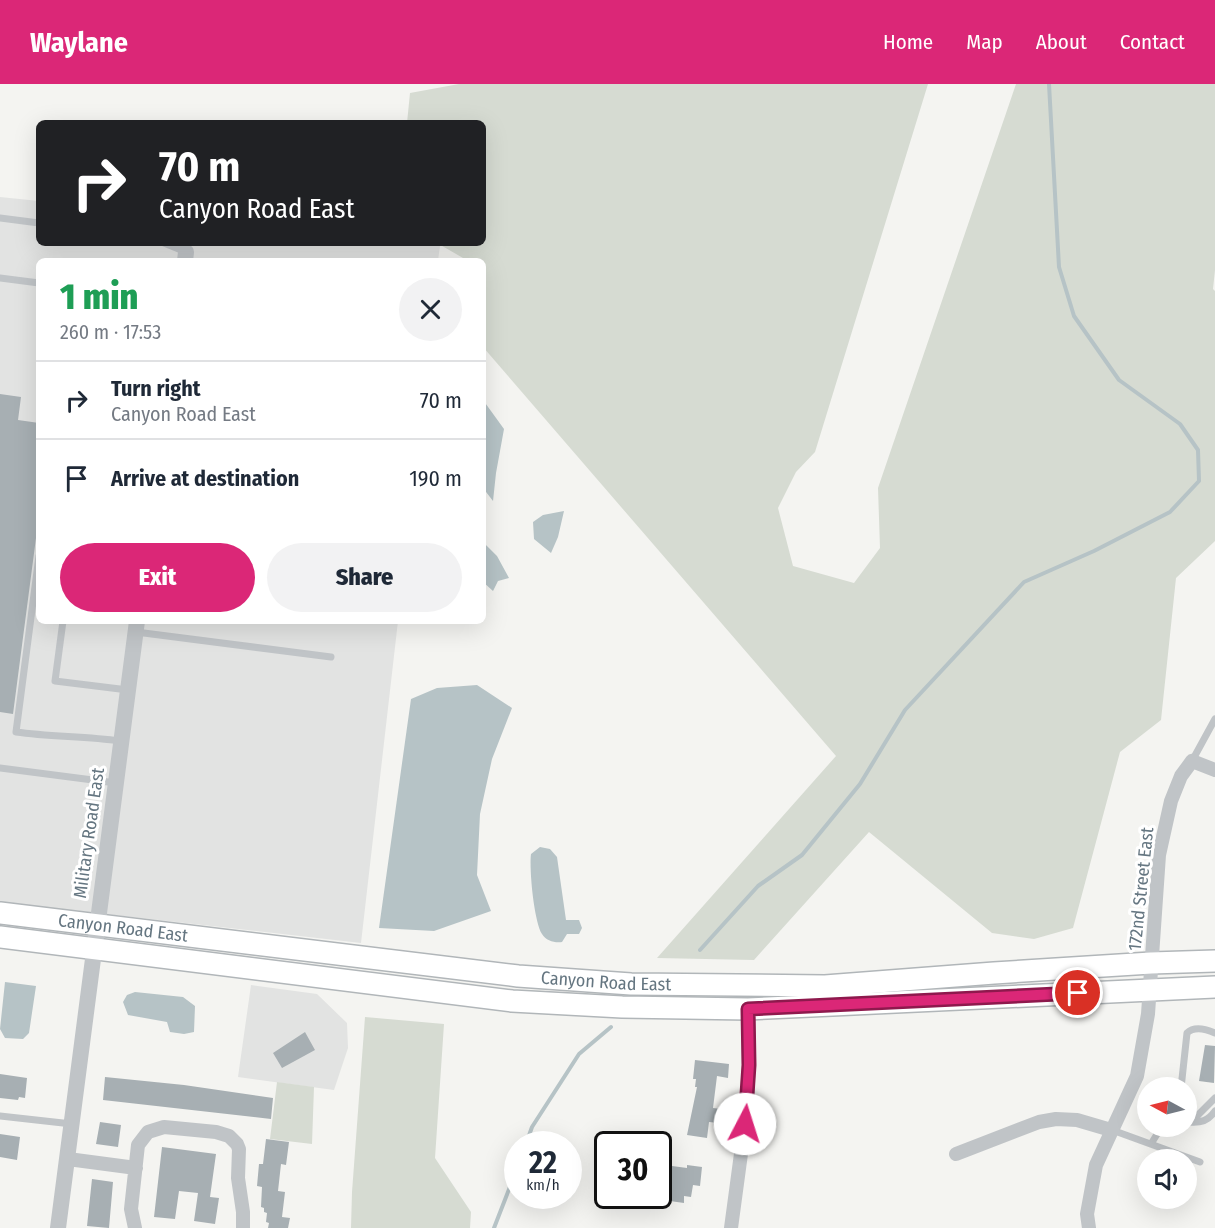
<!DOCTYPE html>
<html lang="en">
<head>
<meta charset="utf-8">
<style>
  body { margin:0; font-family:"Fira Sans Condensed",sans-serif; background:#f2f2f3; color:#1f2937; height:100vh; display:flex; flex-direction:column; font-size:22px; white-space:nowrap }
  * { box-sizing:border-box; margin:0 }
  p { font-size:20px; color:#747a83 }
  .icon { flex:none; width:33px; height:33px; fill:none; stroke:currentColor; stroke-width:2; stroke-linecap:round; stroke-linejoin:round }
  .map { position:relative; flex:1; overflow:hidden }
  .sheet { position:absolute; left:36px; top:174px; width:450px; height:366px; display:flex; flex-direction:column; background:#fff; border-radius:9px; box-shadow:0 6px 24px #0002 }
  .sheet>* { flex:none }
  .guide { position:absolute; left:36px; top:36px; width:450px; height:126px; border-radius:9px; box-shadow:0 6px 24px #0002; background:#202124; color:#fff; overflow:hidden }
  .needle { width:39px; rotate:277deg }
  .tools { position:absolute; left:1137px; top:993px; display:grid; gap:12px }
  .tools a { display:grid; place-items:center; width:60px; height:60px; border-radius:50%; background:#fff; box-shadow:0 6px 24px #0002; font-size:30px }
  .speed { position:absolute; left:504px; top:1047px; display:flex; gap:12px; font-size:30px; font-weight:700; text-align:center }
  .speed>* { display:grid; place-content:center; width:78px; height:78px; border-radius:50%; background:#fff; box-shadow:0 6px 24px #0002; line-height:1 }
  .speed small { font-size:15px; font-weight:400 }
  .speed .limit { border:3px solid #111; border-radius:9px; background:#fff; color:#111 }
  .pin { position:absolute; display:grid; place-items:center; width:51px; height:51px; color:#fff; margin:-26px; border:3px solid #fff; border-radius:50%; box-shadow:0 2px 6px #0007 }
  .me { position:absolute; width:66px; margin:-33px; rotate:5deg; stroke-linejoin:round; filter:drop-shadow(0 0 4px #0008) }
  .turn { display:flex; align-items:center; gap:21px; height:126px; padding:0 24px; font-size:27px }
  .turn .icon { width:78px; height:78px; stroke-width:2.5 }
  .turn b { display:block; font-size:42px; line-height:51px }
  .round { display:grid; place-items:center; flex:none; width:63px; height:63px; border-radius:32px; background:#f2f2f3 }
  .summary { display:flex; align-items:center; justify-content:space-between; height:102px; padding:0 24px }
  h1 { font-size:36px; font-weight:800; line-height:45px; color:#1e9e55 }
  .button { display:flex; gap:12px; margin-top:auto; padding:12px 24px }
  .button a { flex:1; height:69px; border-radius:36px; background:#db2777; color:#fff; font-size:24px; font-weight:800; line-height:69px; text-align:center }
  .button a+a { background:#f2f2f3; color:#1f2937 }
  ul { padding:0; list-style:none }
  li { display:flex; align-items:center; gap:18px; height:78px; padding:0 24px; border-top:2px solid #e0e1e3 }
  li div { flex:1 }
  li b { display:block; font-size:22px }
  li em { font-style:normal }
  header { display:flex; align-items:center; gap:36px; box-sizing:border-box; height:84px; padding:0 30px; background:#db2777; color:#fff }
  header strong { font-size:28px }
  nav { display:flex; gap:33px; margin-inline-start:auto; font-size:21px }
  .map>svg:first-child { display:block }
  .built { fill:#e2e3e2 }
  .green { fill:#d6dbd2 }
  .water { fill:#b6c3c6 }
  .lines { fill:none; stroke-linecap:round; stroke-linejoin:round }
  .stream { stroke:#b6c3c6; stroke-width:4 }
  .building { fill:#a7afb3 }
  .primary-casing { stroke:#b1b6b9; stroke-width:24 }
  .service { stroke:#c0c4c7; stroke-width:7 }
  .minor { stroke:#c0c4c7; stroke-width:14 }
  .tertiary { stroke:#c0c4c7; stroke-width:16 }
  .primary { stroke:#fff; stroke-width:21 }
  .route-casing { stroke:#8e194d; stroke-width:15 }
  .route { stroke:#db2777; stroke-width:10 }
  .labels { text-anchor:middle; stroke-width:6; stroke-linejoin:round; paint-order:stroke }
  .street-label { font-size:18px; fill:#657681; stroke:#fff }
</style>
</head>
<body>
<header>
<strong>Waylane</strong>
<nav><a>Home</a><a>Map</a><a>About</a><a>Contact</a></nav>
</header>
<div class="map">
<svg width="1215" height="1144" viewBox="0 0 1215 1144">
  <rect width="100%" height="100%" fill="#f4f4f1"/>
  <path class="built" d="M0,113L39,117V159H412L440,162L438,177H39V537H398L361,859L0,818Z
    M251,901L317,910L347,939L348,964L334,1006L238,993Z"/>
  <path class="green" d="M459,0H928L815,368L796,388L778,424L793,482L854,499L880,464L878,404L1016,0H1215V186L1213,205L1215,207V457L1176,494L1161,636L1120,668L1073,844L1034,855L992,849L869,748L754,876L657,874L836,672L483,263V177H463V174L437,159H483V39H407L410,9Z
    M365,933L444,940L435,1074L471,1128L470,1144H351L352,1108Z
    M277,998L314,1003L312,1060L270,1055Z"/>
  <path class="water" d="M483,316L504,345L496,389L493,417L483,404Z
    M564,427L558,453L551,469L534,455L533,438L543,431Z
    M483,458L497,472L509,494L498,497L493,507L483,498Z
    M477,601L512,624L492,675L480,730L477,791L491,827L434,847L379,844L411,615L437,604Z
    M540,763L550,765L557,773L566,836H579L582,844L579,850H567L562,858C555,859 546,857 542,850C534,837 529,785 531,770Z
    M5,898L36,902L29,949L23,955L5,954L0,945Z
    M135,908L183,913L195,922L194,948L184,950L170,948L167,938L128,931L123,918L127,911Z"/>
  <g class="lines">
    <path class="stream" d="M700,866L758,802L802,771L860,700L905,626L1024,498L1094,467L1170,428L1199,397L1198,366L1180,340L1119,296L1074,232L1059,183L1049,0
      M526,1060L532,1043L579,970L611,943
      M494,1144L518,1082"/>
  </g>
  <path class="building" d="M0,310L21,313L18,336L39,339V431L13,630L0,628Z
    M305,948L315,966L282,984L273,969Z
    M1205,961L1215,962L1214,999L1199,997Z
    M695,976L729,980L728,994L717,992L713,1024L721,1025L719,1039L709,1038L707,1054L687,1051L697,1003H695L696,995H693Z
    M0,990L27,994L25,1014L19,1013L18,1016L0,1014Z
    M105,993L184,1001L273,1014L271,1035L103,1016Z
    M100,1038L121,1041L118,1063L96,1060Z
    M0,1050L20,1053L17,1076L0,1073Z
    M266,1055L289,1058L286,1081L281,1080L278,1107L285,1108L282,1133L290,1134L288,1144H268L269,1139L266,1138L267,1129L264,1128V1124L261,1123L262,1103L257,1102L259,1080H263Z
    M162,1063L216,1070L210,1113L219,1114L215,1140L194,1137L198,1109L179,1107L175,1135L154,1133Z
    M687,1081L702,1083L700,1102L693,1101L691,1113L684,1112V1119L670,1117L672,1082L687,1084Z
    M92,1095L113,1098L109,1144L87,1142Z"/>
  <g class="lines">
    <g class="primary-casing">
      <g id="primary">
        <path id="s1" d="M0,829L518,892L631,900L825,902L994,889L1151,879L1215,877"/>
        <path d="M0,853L512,917L622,923L748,925L1215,903"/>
      </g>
    </g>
    <path class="service" d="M0,134L39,139
      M164,159L186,168
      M0,194L39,199
      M39,472L16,648C51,653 85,652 120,657
      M63,537L55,597L128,606
      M136,548L331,573
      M1192,677L1215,635
      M0,684L116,699
      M1181,1004L1187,949C1194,942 1206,945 1215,949
      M0,1032L72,1040
      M1189,1038C1201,1039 1208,1037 1215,1027
      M1191,1038L1215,1014
      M1112,1046L1200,1078
      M1151,1060L1162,1042"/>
    <path class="minor" d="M956,1070L1039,1038L1056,1035L1077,1036L1111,1046
      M68,1075L136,1084
      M135,1144L131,1125L138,1061L148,1048L164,1043L216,1048L229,1052L237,1060L239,1065L238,1094L243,1128V1144
      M731,1144L745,1040L749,981L748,925
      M1089,1144L1087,1130L1096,1081L1137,992L1148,930L1159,771L1171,717L1181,692L1192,677L1215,686"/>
    <path class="tertiary" d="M185,177L186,168
      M58,1144L137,537"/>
    <use href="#primary" class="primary"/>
  </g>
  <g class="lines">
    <g class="route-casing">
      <path id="route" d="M745,1040L749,981L748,925L1078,909"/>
    </g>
    <use href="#route" class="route"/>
  </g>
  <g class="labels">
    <g class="street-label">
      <text transform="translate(89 749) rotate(-82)" y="6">Military Road East</text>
      <text transform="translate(1141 805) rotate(-84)" y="6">172nd Street East</text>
      <text dy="6" stroke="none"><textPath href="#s1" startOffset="124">Canyon Road East</textPath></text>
      <text dy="6" stroke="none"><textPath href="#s1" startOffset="610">Canyon Road East</textPath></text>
    </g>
  </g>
</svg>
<div class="tools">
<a><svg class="needle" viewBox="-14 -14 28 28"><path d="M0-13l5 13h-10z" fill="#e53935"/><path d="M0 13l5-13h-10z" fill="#747a83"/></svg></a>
<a><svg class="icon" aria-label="sound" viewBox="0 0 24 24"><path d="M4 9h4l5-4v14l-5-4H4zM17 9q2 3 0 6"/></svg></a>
</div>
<div class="speed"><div>22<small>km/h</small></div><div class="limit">30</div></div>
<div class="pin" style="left:1078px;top:909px;background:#d93025"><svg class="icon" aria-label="arrive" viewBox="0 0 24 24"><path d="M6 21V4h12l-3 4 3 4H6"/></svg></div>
<svg class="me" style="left:745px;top:1040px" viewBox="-20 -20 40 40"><circle r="19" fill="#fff"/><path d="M0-13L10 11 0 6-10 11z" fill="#db2777"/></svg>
<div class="guide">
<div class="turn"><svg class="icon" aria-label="right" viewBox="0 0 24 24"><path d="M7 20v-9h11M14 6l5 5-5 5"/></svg><div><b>70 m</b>Canyon Road East</div></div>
</div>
<section class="sheet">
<div class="summary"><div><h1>1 min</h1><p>260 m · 17:53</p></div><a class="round"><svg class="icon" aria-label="close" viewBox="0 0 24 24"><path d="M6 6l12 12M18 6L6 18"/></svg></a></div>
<ul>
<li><svg class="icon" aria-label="right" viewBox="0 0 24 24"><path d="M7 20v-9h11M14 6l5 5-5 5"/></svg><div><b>Turn right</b><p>Canyon Road East</p></div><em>70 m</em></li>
<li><svg class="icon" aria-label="arrive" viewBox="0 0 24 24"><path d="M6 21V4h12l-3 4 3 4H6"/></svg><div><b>Arrive at destination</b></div><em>190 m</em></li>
</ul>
<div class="button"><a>Exit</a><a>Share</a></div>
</section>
</div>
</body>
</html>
